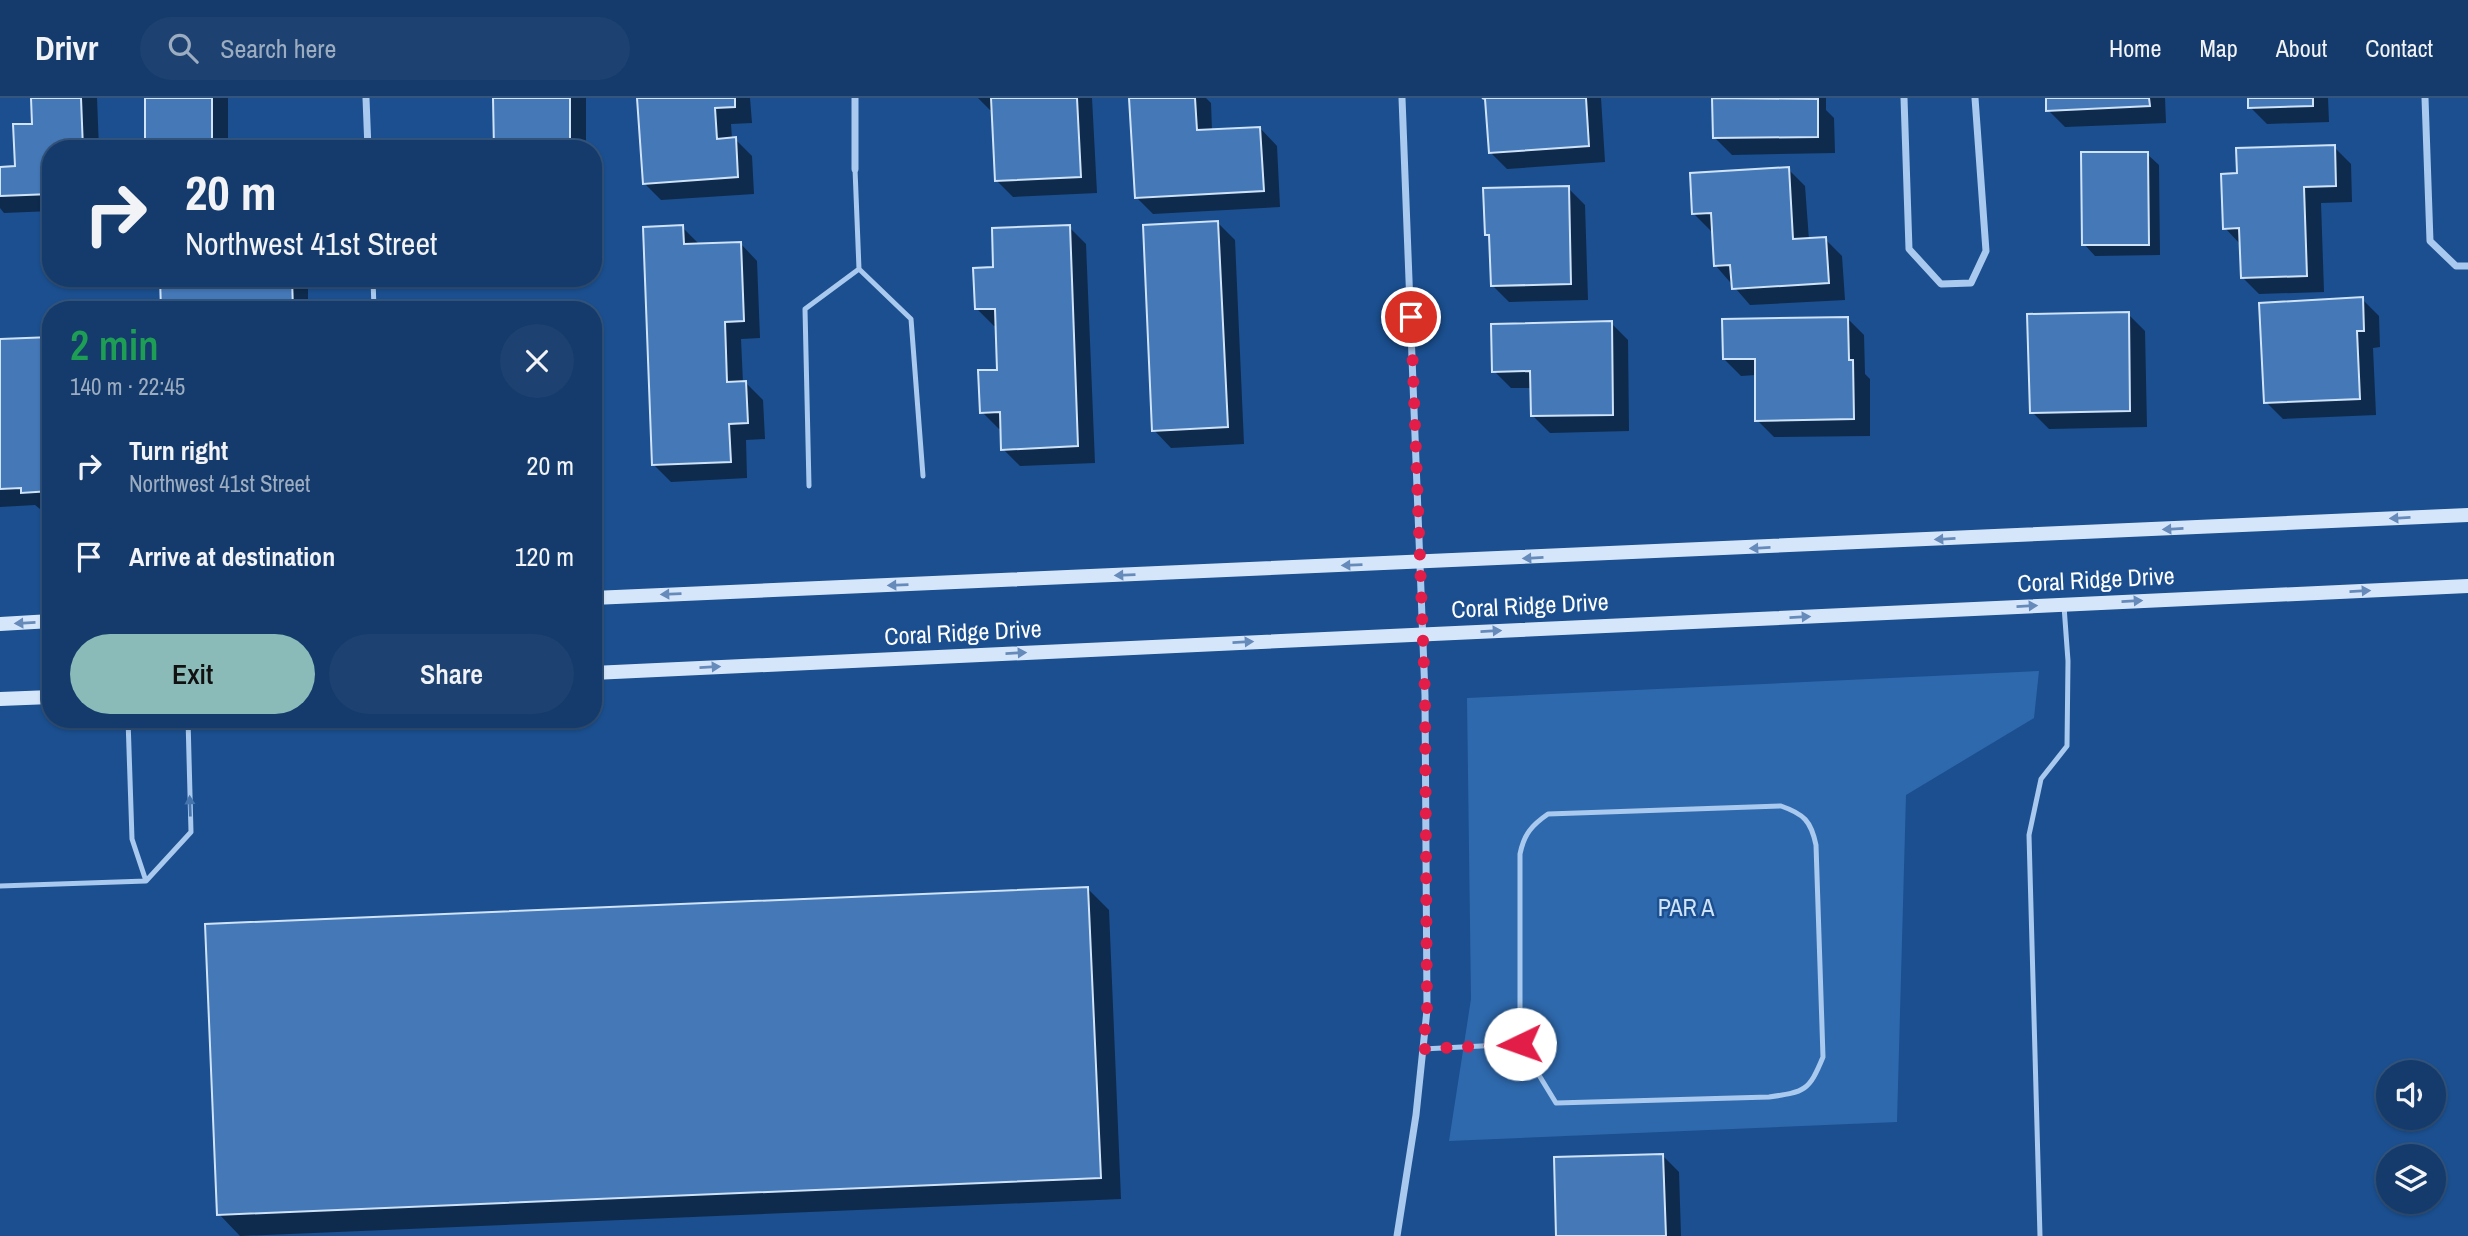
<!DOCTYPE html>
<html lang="en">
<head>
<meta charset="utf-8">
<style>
  body { margin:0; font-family:"Archivo Narrow",sans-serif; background:#1d4271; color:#f1f3f6; height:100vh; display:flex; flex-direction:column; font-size:26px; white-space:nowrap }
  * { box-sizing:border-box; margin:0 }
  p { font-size:23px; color:#9dadc1 }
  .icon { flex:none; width:38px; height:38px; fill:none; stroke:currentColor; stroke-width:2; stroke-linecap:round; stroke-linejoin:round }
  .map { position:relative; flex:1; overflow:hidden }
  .drawer { position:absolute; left:42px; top:203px; width:560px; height:427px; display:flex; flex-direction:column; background:#143b6b; border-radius:28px; box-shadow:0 2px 5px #0004,0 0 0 2px #33557e }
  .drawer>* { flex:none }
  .guide { position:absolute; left:42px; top:42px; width:560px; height:147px; border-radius:28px; box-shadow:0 2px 5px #0004,0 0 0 2px #33557e; background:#143b6b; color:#f1f3f6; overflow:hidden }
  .controls { position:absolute; left:2376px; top:962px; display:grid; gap:14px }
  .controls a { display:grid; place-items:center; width:70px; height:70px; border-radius:50%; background:#143b6b; box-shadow:0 2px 5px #0004,0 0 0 2px #33557e; font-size:35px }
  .pin { position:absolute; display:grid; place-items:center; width:60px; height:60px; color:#fff; margin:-30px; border:4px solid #fff; border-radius:50%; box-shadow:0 2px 7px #0007 }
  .me { position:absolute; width:77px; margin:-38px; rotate:267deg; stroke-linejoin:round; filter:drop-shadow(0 0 5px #0008) }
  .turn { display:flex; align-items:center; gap:24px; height:147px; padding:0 28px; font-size:32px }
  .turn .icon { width:91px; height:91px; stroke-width:2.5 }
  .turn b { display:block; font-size:49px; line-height:60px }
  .round { display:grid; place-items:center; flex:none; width:74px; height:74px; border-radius:37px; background:#1d4271 }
  .head { display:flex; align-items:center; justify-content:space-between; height:119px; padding:0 28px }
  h1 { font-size:42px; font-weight:600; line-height:52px; color:#1e9e55 }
  .primary-button { display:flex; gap:14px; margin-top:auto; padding:14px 28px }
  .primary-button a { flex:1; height:80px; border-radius:42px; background:#8bbbb9; color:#111; font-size:28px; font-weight:600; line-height:80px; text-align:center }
  .primary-button a+a { background:#1d4271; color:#f1f3f6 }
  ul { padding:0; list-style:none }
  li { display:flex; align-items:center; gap:21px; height:91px; padding:0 28px }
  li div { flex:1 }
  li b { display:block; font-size:26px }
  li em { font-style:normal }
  header { display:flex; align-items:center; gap:42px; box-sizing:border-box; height:98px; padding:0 35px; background:#143b6b; border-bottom:2px solid #33557e }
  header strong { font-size:33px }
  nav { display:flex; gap:38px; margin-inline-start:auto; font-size:24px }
  .search { width:490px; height:63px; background:#1d4271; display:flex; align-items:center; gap:18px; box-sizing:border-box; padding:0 24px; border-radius:38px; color:#9dadc1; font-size:26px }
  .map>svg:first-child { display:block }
  .green { fill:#2e69ad }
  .shadow { fill:#0007 }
  .building { fill:#4478b7; stroke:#cfe3fa; stroke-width:2 }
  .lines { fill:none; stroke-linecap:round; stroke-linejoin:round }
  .service { stroke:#a9c9ee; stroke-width:5 }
  .minor { stroke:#a9c9ee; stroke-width:7 }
  .secondary { stroke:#d6e6fa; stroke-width:14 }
  .oneway { fill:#668bba }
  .oneway2 { fill:#4674ac }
  .route { stroke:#e11d48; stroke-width:12; stroke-dasharray:0 21.6 }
  .labels { text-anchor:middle; stroke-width:5; stroke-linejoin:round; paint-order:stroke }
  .street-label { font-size:24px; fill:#fff; stroke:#1b4f8f }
  .park-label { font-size:24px; fill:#cfe3fa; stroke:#1b4f8f }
</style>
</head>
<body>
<header>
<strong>Drivr</strong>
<div class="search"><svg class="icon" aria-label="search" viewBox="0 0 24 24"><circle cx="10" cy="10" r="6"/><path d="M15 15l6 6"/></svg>Search here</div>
<nav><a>Home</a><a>Map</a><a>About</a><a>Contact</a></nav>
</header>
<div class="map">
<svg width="2468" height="1138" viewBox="0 0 2468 1138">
  <rect width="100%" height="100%" fill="#1b4f8f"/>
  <path class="green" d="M2039,573L2034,620L1906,697L1897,1024L1449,1043L1471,901L1467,600Z"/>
  <path class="shadow" d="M33,0H97L99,51H51V113L4,115L0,110V70H16L34,27Z
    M147,0H228V51H147Z
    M495,0H586V51H495Z
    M639,0H750L752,25L731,26L732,41H735L752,58L754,96L661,102L644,85Z
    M978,0H1092L1097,95L1013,99L996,82L993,12H990Z
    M1131,0H1206L1211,5L1212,33L1260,30L1277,48L1280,109L1153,116L1136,99Z
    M1485,0H1601L1605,64L1507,71L1490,54Z
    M1714,0H1826V12L1834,20L1835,55L1732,57L1715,40Z
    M2048,0H2165L2166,25L2065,29L2048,12Z
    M2249,0H2328L2329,24L2267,26L2250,9Z
    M2334,49L2351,66L2352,104L2321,105L2324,194L2259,196L2242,179L2241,147L2225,130L2239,77Z
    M2147,56L2159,67L2160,157L2095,158L2084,146Z
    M1788,71L1805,88L1809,142L1825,141L1842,158L1845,202L1750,207L1716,168L1714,133H1711L1694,116Z
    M1568,90L1585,107L1588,202L1509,204L1492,187L1491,141L1487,136Z
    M1218,125L1235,142L1244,346L1171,350L1154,332Z
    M682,129L699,146L740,145L757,163L760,240L741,241L743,285H746L763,302L765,341L746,342L747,380L671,384L654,367Z
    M1069,129L1086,146L1095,365L1020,368L1003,351V331H999L982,314L999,273L998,228H994L977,211Z
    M162,180H302L308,185V212H163Z
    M2362,201L2379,218L2380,249L2373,250L2376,317L2283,321L2266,304Z
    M2128,216L2145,233L2147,329L2049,331L2032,314Z
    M1847,220L1864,237L1865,276L1870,281V338L1774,339L1757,322L1756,277L1741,278L1724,261Z
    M1611,225L1628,242L1629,333L1550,335L1533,318L1532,290H1511L1494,273Z
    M51,241V410L40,411L35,407L0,409V243Z
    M1088,791L1109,812L1121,1101L240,1138L219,1116Z
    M1662,1057L1679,1074L1681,1138H1558Z"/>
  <path class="building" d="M31,0H81L83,51H51V96L0,98V69L15,68L13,26H32Z
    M145,0H212V51H145Z
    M493,0H570V51H494Z
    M637,0H735V9L715,10L717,41L736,39L738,79L643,86Z
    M991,0H1077L1081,79L995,83Z
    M1129,0H1195L1197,32L1260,29L1264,93L1135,100Z
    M1482,0H1586L1589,48L1489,55L1485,1Z
    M1712,0L1818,1V39L1713,40Z
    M2046,0H2149L2150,8L2046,13Z
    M2248,0H2313V8L2248,10Z
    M2335,47L2336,88L2304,89L2307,178L2241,180L2239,130L2223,131L2221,76L2237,75L2236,50Z
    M2081,54H2148L2149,147H2082Z
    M1789,69L1793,141L1826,139L1829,185L1732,191L1730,167L1714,168L1711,115L1692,116L1690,75Z
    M1569,88L1571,186L1491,188L1489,137H1485L1483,90Z
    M1218,123L1228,329L1152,333L1143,127Z
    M683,127L684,146L741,144L744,223L725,224L727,284L746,283L748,325L729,326L731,364L652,367L643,129Z
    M1070,127L1078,348L1001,352L1000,314L980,315L978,272H997L995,211H975L973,170L993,169L992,130Z
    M160,180H292L293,212H161Z
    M2363,199L2364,233H2357L2360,301L2264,305L2259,205Z
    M2129,214L2130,313L2030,315L2027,216Z
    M1848,219L1849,262H1853L1854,321L1755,323V261H1723L1722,221Z
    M1612,223L1613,317L1531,318L1530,273L1492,274L1491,226Z
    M51,239V393L21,395V390L0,391V241Z
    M1088,789L1101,1080L217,1117L205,826Z
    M1663,1056L1666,1138H1556L1554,1059Z"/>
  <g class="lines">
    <path class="service" d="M855,71L859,171L911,221L923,378
      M373,180L374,212
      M809,388L805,211L859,171
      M128,621L132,741L146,783
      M1781,708C1804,716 1811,723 1816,747L1823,959C1809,993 1805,994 1769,999L1556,1005L1520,946V756C1524,736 1532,727 1548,716Z
      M0,788L146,783L191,734L188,621
      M1423,951L1520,946
      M2040,1138L2029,737L2041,681L2067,648L2068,563L2064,508"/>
    <path class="minor" d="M366,0L368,51
      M855,0V71
      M1904,0L1909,151L1941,186L1971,185L1986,153L1975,0
      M2425,0L2430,143L2456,168H2468
      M1397,1138L1416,1017L1427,912L1425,597L1402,0"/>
    <path class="secondary" d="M593,500L2468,417
      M0,526L51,523
      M593,575L2468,488
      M0,601L51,599"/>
  </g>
  <defs><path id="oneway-solid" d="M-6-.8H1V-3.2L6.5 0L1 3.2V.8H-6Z" transform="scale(1.75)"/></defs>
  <g class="oneway">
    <use href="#oneway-solid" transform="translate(2400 420) rotate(177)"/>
    <use href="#oneway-solid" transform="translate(2173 431) rotate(177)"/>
    <use href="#oneway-solid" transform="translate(1945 441) rotate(177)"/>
    <use href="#oneway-solid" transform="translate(1760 450) rotate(177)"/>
    <use href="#oneway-solid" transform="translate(1533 460) rotate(177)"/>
    <use href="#oneway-solid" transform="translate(1352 467) rotate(178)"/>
    <use href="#oneway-solid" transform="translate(1125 477) rotate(178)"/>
    <use href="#oneway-solid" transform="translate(898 487) rotate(178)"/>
    <use href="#oneway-solid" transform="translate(2360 493) rotate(-3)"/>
    <use href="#oneway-solid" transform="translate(671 496) rotate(178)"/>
    <use href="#oneway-solid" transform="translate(2132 503) rotate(-3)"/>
    <use href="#oneway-solid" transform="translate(2027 508) rotate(-3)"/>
    <use href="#oneway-solid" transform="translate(1800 519) rotate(-3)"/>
    <use href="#oneway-solid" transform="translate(25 525) rotate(177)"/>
    <use href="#oneway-solid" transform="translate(1491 533) rotate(-3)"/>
    <use href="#oneway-solid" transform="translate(1243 544) rotate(-3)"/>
    <use href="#oneway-solid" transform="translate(1016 555) rotate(-3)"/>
    <use href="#oneway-solid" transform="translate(710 569) rotate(-3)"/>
  </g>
  <use class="oneway2" href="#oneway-solid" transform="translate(190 708) rotate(-92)"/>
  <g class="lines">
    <path class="route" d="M1411,219L1425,597L1427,912L1423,951L1520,946"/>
  </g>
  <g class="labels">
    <g class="street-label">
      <text transform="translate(2096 482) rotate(-3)" y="8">Coral Ridge Drive</text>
      <text transform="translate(1530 508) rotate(-3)" y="8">Coral Ridge Drive</text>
      <text transform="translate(963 535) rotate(-3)" y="8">Coral Ridge Drive</text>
    </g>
    <g class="park-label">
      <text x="1686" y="818">PAR A</text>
    </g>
  </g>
</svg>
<div class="controls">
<a><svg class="icon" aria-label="sound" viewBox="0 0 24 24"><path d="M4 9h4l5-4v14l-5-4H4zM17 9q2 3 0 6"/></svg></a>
<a><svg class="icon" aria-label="layers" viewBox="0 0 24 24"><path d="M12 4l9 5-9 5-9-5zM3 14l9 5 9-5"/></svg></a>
</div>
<div class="pin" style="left:1411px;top:219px;background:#d93025"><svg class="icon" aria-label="arrive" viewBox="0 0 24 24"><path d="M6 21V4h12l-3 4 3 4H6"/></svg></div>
<svg class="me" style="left:1520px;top:946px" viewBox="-20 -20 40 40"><circle r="19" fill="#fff"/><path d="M0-13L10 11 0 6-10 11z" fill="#e11d48"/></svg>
<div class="guide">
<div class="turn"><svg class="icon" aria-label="right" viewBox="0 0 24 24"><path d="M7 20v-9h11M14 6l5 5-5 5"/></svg><div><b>20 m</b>Northwest 41st Street</div></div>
</div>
<section class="drawer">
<div class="head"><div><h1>2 min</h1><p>140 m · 22:45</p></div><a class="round"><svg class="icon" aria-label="close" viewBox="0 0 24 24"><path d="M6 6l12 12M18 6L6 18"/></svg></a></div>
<ul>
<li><svg class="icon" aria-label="right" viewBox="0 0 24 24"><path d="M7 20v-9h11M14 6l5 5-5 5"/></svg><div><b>Turn right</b><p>Northwest 41st Street</p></div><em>20 m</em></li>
<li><svg class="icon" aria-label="arrive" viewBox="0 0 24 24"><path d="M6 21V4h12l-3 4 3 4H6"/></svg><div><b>Arrive at destination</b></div><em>120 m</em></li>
</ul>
<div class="primary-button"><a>Exit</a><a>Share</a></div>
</section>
</div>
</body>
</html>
